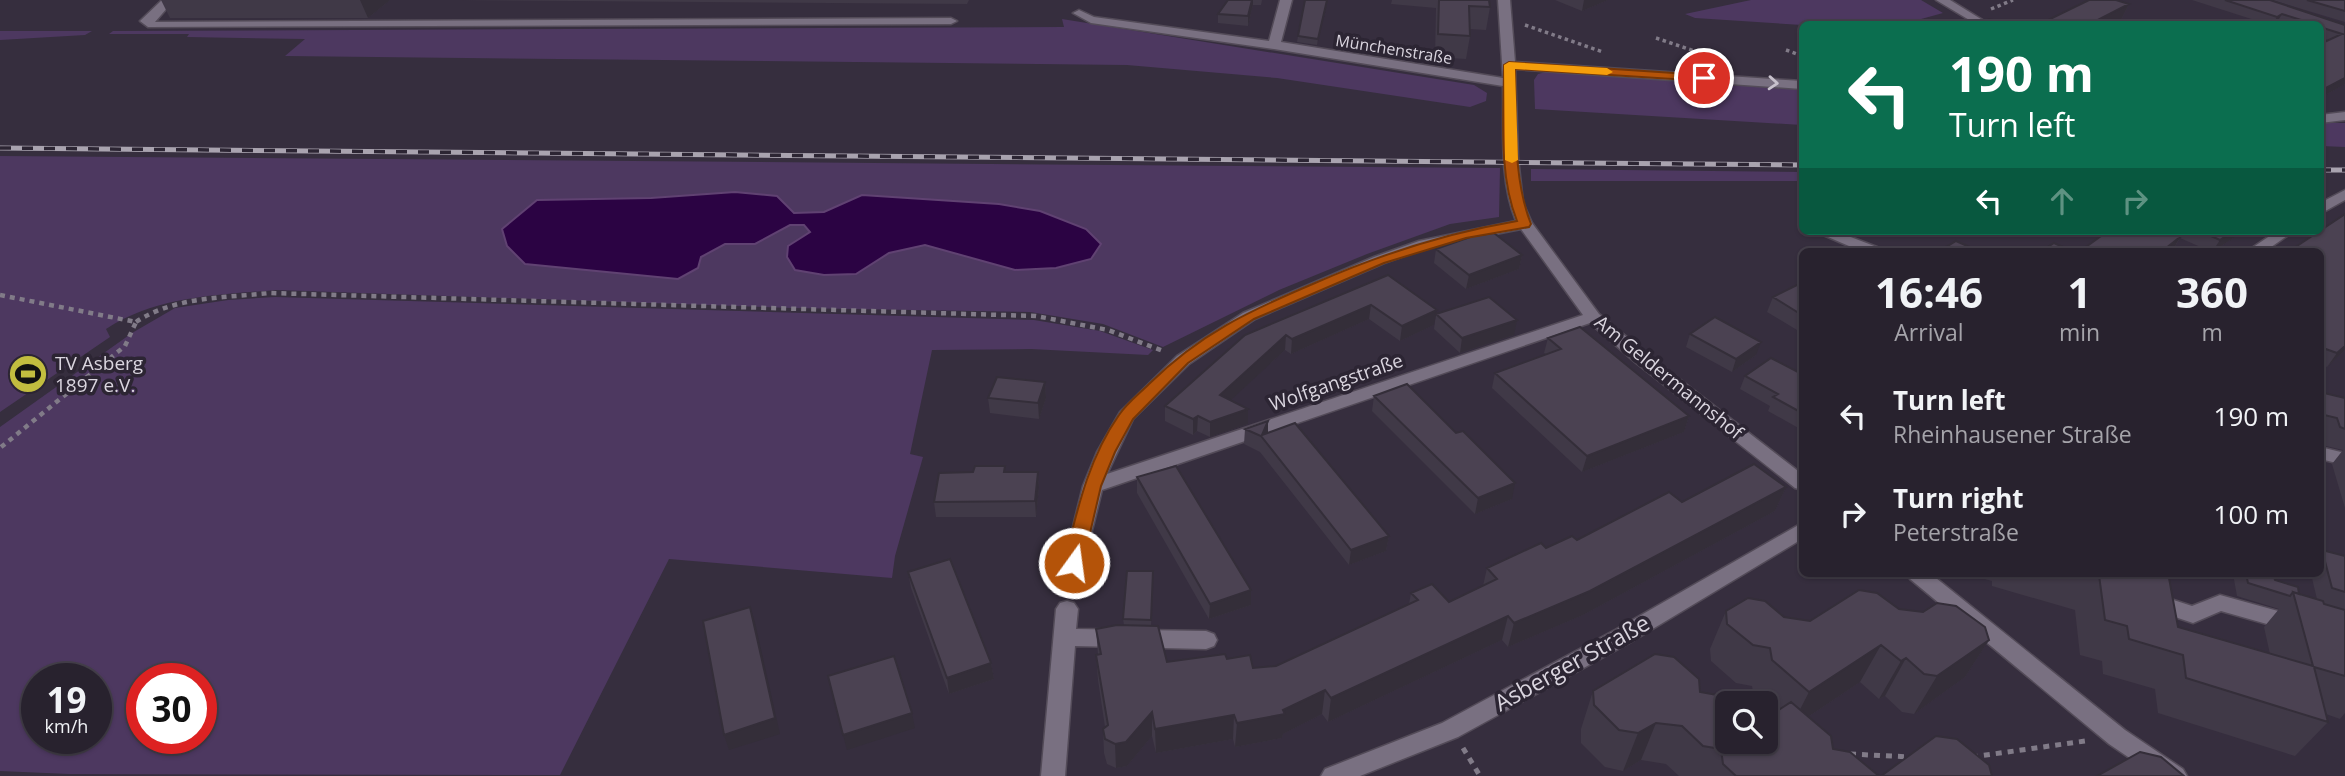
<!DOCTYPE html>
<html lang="en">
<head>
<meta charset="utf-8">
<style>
  body { margin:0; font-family:"Open Sans",sans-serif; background:#302a36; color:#f1f3f6; height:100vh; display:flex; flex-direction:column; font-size:26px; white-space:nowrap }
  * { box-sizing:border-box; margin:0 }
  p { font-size:23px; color:#a5a4aa }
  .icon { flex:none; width:38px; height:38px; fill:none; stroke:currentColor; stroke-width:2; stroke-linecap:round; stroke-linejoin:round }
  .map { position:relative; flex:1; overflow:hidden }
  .panel { position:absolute; left:1799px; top:248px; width:525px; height:329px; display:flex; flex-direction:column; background:#28222e; border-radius:10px; box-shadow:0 2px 5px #0004,0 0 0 2px #443f4a }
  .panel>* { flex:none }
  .hud { position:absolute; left:1799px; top:21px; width:525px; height:214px; border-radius:10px; box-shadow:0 2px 5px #0004,0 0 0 2px #443f4a; background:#0b6e4f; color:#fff; overflow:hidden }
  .fabs { position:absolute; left:1715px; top:691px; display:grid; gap:14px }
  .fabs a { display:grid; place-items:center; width:63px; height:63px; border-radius:10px; background:#28222e; box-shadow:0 2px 5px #0004,0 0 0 2px #443f4a; font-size:35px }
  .speed { position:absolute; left:21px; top:663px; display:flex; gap:14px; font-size:35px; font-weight:700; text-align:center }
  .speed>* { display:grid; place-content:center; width:91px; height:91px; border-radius:50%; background:#28222e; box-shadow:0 2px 5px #0004,0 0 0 2px #443f4a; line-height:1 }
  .speed small { font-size:18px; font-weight:400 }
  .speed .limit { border:10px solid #d22; background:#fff; color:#111 }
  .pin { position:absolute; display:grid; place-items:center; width:60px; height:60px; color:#fff; margin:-30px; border:4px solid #fff; border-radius:50%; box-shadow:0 2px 7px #0007 }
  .me { position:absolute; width:77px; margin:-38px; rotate:14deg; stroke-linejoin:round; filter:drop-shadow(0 0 5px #0008) }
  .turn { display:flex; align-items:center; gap:24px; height:147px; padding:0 35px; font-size:32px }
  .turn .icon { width:91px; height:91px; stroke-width:2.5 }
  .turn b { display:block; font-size:49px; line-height:60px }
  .lanes { display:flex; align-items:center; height:66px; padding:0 35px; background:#0003; justify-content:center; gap:35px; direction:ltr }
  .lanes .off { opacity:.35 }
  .eta { display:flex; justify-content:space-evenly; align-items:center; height:119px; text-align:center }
  .eta b { font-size:42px; font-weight:700; line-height:49px }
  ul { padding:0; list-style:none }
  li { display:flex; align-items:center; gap:21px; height:98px; padding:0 35px }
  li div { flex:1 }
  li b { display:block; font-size:26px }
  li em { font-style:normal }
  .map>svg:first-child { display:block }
  .green { fill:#4d3860; fill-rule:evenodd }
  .water { fill:#2b0343; stroke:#604272; stroke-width:2 }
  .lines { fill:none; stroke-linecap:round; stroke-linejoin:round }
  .minor-casing { stroke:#534b58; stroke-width:3 }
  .path-far2 { stroke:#817b88; stroke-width:3.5; stroke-dasharray:3.5 3.5; stroke-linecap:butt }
  .path-far1 { stroke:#817b88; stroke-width:4.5; stroke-dasharray:5 5; stroke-linecap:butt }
  .path { stroke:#817b88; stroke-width:5; stroke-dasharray:6 6; stroke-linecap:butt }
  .minor { fill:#797081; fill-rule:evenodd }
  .rail-casing { stroke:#a9a3af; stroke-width:5 }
  .rail { stroke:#2c2533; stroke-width:3.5; stroke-dasharray:11; stroke-linecap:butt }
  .wall { fill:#403947 }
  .shaded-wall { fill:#342e39 }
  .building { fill:#4b4252; stroke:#342e39; stroke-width:2 }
  .oneway { stroke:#c7c1cc }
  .route { fill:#b45309; stroke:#753606; stroke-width:2 }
  .slow { fill:#f59e0b }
  .labels { text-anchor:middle; stroke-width:7; stroke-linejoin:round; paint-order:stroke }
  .far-street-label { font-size:16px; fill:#dad5df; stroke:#2c2533 }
  .poi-label { font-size:19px; fill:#dad5df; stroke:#2c2533; text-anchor:start }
  .street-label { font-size:19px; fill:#dad5df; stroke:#2c2533 }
  .near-street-label { font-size:23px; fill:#dad5df; stroke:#2c2533 }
</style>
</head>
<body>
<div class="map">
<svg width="2345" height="776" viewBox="0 0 2345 776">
  <rect width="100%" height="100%" fill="#362e3e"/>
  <path class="green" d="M1751,0H1921L1943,13L1903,24L1802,25L1695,18L1685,14Z
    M1062,19L1474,85L1487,93L1486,101L1470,107L1277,78L1127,65L285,56L305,39L187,37L189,34H109L113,31L1064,27Z
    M0,31H92L85,35L0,40Z
    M1546,72L1802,88V125L1535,109L1534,80L1538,74Z
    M2320,123H2345V147L2321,146Z
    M0,156L1500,168L1499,217L1450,224L1367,254L1279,290L1163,347L1103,324L1030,312L791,308L276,290C217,295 157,296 106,329L110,337L0,412Z
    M1531,169L1802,172V181H1531Z
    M275,297L1034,320L1100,331L1153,350L1148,355L1031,349L932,350L910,454L923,457L895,556L892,578L669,559L560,775L69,774L0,771V427L132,333L175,308L228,300ZM37,679H96V738H37ZM142,679H201V738H142Z"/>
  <path class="water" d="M735,192L777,196L794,213L824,212L862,195L999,204L1040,211L1086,229L1101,244L1091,259L1056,268L1015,270L925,245L889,253L856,274L824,275L795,270L787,257L788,246L810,232L804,225H790L755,244H725L701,257L698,268L678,279L525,264L507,246L502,229L537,200L651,198Z"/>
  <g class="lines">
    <g class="minor-casing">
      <path id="minor" d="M162,0H174L155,22L951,18L957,21L951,24L148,27L140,21Z
        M1280,0H1292L1281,42L1503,78L1498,0H1510L1515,62L1802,81V89L1515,69L1518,158L1523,203L1532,223L1599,314L1647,354L1802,474V490L1795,488L1635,362L1590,323L1102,490L1084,563L1081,568L1074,571L1067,568L1064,563L1083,486L1097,452L1120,412L1177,356L1243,313L1374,257L1419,241L1516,221C1499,180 1504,130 1503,86L1274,49L1091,23L1073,13L1079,10L1094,17L1269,41ZM1521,229L1583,315L1107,474L1133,419L1189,364L1255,319L1384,263L1429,247Z
        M1936,0H1950L1989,24H1976Z
        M2345,112V120L2320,123V115Z
        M2345,190V200L2320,214V203Z
        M1814,231H1835L1882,249L1885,252H1863Z
        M2277,231H2294L2264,252H2246Z
        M2320,447L2345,453V465L2320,459Z
        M1802,523V539L1631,642L1458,737L1360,776H1321L1325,769L1442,723L1615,630Z
        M1907,574H1931L2125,730L2183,769L2187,776H2156L2109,744L1910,579Z
        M2152,593L2192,606L2220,595L2303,618L2306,624L2303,630L2295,632L2221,611L2193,623L2145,607L2142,601L2145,595Z
        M1067,601L1074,603L1078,609L1076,629L1206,631L1214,634L1217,640L1214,646L1206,649L1075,646L1065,776H1041L1056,609L1060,603Z"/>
    </g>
    <path class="path-far2" d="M1991,9L2013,0
      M1525,25L1603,52
      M1656,38L1724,61
      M1786,50L1802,56"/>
    <path class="path-far1" d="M0,295L136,322L125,346L0,448
      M136,322C175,296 225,298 270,293L1036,316L1108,330L1163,351"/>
    <path class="path" d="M1463,748L1480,776
      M1850,754L1911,757
      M1972,757L2085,741"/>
    <use href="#minor" class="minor"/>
    <g class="rail-casing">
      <path id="rail" d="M0,148L1802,165
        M2320,170H2345"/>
    </g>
    <use href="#rail" class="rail"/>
  </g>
  <path class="wall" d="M161,0H390L368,18H170Z
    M459,0H969L967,4Z
    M1228,0H1262L1261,5H1253L1248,26L1218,23V14Z
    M1328,0L1317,45L1297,42L1298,36Z
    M1392,0H1489L1490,7L1486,30L1470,29V36L1466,59L1435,57L1436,8L1391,4Z
    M1555,0H1608L1582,11Z
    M2192,0H2270L2345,25V84L2320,98V44L2328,40L2320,38V24H2267Z
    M2272,0H2345V22Z
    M2129,4L2119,24H2047L2050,19Z
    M2169,231H2244L2212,252L2180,238L2173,250L2170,252H2079L2169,232Z
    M1436,249L1522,255L1519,269L1466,289L1434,263Z
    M2320,252L2345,350L2327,367L2320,364Z
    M1388,275L1434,325L1400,341L1369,319L1291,354L1285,350L1230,400L1248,424L1210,437L1197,431L1193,435L1165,421V406Z
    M1802,284V327L1797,330L1767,312L1773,297Z
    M1436,314L1514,335L1460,353L1434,329Z
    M1690,334L1756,355L1732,372L1686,347Z
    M1548,338L1689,416L1684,432L1582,472L1492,388L1495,373L1546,354L1544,353Z
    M1802,374V430L1768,411L1770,406L1740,389L1745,376Z
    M1045,382L1046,398L1039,419L990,413L988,398Z
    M2320,392L2345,398V508L2332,464L2343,450L2326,446L2323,436L2320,435Z
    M1374,396L1512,499L1475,514L1372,411Z
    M1268,421V433L1389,536L1386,551L1349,565L1260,452L1244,444L1245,429Z
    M1006,472H1038L1039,488L1036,517H936L934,502Z
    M1137,477L1251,590V605L1209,619L1137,493Z
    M1786,487L1775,511L1583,615L1508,647L1502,640L1328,722L1322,714L1283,734L1282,738L1235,747L1233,739L1156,753L1152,736L1127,766L1116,768L1107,764L1104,753L1103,729L1105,727L1098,680L1096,655H1098L1096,629L1124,625L1123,619L1153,571L1151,626L1167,662L1227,659L1253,668L1276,666L1409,604L1411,593L1449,602L1483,586L1487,568L1546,548L1577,540L1682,502Z
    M2322,550L2345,556V713L2340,719L2326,714L2328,722L2295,756L2158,713L2155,689L2103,674L2102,661L2080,655L2075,610L1992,586V581L1981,578V574H2155L2178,627L2270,654L2264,627L2279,609L2237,596L2233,574H2273L2275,580L2299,594L2317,599L2311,574H2320V551Z
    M908,572L991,663L994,679L949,694L911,588Z
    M2160,574H2183L2179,579Z
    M1899,609L1989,640L1965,677L1914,714L1902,712L1885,696L1879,699L1860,682L1808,717L1833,749L1879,776H1679L1666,764L1641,760L1623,771L1605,767L1581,743V729L1593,691L1700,692L1727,742L1772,714L1766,708V704H1760L1754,698L1752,686L1736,683L1711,661L1710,649L1726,611L1784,617L1810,621Z"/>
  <path class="shaded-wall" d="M360,0H390L368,18Z
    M1252,0H1253V5L1248,26V16Z
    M1327,0H1328L1317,45L1318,39Z
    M1584,0H1608L1582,11Z
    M2129,4L2119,24H2090Z
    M2282,14L2276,24H2273L2277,17Z
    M2345,78V84L2320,98L2326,88Z
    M2233,231H2244L2212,252L2220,240Z
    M2180,237L2173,250L2170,252H2161Z
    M1522,255L1519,269L1466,289L1469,275Z
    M1371,305L1369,319L1291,354L1292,339Z
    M1437,310L1434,325L1400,341L1402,326Z
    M1802,316V327L1797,330Z
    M1517,320L1514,335L1460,353L1462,338Z
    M1286,335L1285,350L1219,411L1220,395Z
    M1761,342L1756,355L1732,372L1736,359Z
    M2345,346V350L2327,367L2337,353Z
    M1045,382L1046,398L1039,419L1038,403Z
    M1248,409V424L1210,437V422Z
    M1198,416L1197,431L1193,435V419Z
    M1689,416L1684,432L1582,472L1587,456Z
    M1268,421V436L1262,435Z
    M1038,472L1039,488L1036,517L1035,501Z
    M1515,483L1512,499L1475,514L1478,498Z
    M1786,487L1775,511L1583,615L1508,647L1514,623Z
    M1389,536L1386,551L1349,565L1351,550Z
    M1251,590V605L1209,619L1210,604Z
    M750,607L755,622L780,734L729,750L724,735Z
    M1508,616L1502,640L1328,722L1331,698Z
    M1989,640L1965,677L1914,714L1937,676Z
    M1881,645L1860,682L1790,729L1809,692Z
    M1906,658L1885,696L1879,699L1901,661Z
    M991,663L994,679L949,694L947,678Z
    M1325,690L1322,714L1283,734L1282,738L1235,747L1237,723L1283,710Z
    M1152,712V736L1127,766L1116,768L1115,744Z
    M912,713L915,728L847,750L843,735Z
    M1234,715L1233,739L1156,753L1155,729Z
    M1656,723L1641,760L1623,771L1638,733Z"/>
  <path class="building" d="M1228,0H1252L1248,16L1218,14Z
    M1305,0H1327L1318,39L1298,36Z
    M1439,0H1489L1490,7L1469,6L1470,36L1438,34Z
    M2089,0H2116L2129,4L2090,24H2066L2050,19Z
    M2225,0H2270L2345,25V78L2326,88L2320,86V44L2342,34L2320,27V24H2314L2282,14L2277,17Z
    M2307,0H2345V11Z
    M1989,19L2004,24H1979Z
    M2345,214V346L2337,353L2320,347V252H2288Z
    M2108,231H2165L2180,237L2161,252H2079Z
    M2200,231H2233L2220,240Z
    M1494,233L1522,255L1469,275L1436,249L1473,236Z
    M1956,241L1981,252H1938Z
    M2054,243L2074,252H2040Z
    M1388,275L1437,310L1402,326L1371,305L1292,339L1286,335L1220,395L1248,409L1210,422L1198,416L1193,419L1165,406L1245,335Z
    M1801,283L1802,284V315L1773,297Z
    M1489,297L1517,320L1462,338L1436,314Z
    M1715,317L1761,342L1736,359L1690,334Z
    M1580,327L1689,416L1587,456L1495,373L1561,349L1548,338Z
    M1771,358L1802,374V413L1773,397L1778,394L1745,376Z
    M997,377L1045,382L1038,403L988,398Z
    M1407,384L1456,433L1463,431L1515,483L1478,498L1374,396Z
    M2320,392L2345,398V429L2340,427L2337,418L2320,414Z
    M1268,421L1262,435L1295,423L1389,536L1351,550L1261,436L1245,429Z
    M1754,464L1786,487L1590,591L1514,623L1508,616L1331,698L1325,690L1283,710L1285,714L1237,723L1234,715L1155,729L1152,712L1126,742L1115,744L1105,739L1103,729L1108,725L1096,655L1101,654L1096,629L1117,625L1158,626L1167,662L1225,654L1227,659L1250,655L1253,668L1276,666L1418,600L1411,593L1432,584L1449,602L1497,579L1487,568L1541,543L1546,548L1572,536L1577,540L1669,492L1682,502Z
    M975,466H1005L1004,472H1038L1035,501L934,502L939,473L973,472Z
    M1176,466L1251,590L1210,604L1137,477Z
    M2322,550L2345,556V592L2332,588Z
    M950,559L991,663L947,678L908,572Z
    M1127,571H1153L1151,620L1123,619Z
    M2095,574H2155L2169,578L2178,627L2313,666L2293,592L2323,601L2324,604L2345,610V676L2314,667L2328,722L2186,678L2183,655L2129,639L2127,626L2105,620L2099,575Z
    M2246,574H2273L2275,580L2298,587L2299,594L2293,592L2290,596L2248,583Z
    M1859,590L1877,593L1899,609L1923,612L1937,603L1956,606L1985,627L1989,640L1937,676L1924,674L1906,658L1901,661L1881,645L1809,692L1772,660L1770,648L1753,645L1727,624L1726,611L1748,598L1765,601L1784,617L1810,621Z
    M750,607L775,718L724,735L703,621Z
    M1655,654L1674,657L1699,679L1700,692L1717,695L1727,704V742H1766V718L1791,702L1831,736L1833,749L1850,752L1879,776H1736L1723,764L1721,749L1703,746L1682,726L1656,723L1638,733L1619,730L1594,705L1593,691Z
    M894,656L912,713L843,735L828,676Z
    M1936,736L1957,739L1989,765L1992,776H1881Z
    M2140,752L2161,757L2184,776H2097Z"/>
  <defs><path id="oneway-chevron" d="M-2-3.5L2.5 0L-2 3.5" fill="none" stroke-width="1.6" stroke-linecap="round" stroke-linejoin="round" transform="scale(1.75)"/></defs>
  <use class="oneway" href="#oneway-chevron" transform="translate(1773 83) rotate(4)"/>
  <path class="route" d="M1509,62L1704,75L1710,78L1704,81L1515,69C1517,120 1512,176 1531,224L1529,227L1466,238L1384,263L1254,319L1188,363L1133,419L1115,452L1101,486L1083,563L1080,568H1067L1064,563C1077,511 1088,459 1119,415C1127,403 1139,394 1149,384C1201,333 1249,311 1315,283C1381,254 1446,233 1517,221C1498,174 1504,115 1504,65Z"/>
  <path class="slow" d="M1509,62L1607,68L1613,72L1607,75L1515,69L1518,160L1512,163L1505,160L1504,65Z"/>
  <defs>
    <g id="stadium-disc" transform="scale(2.0125)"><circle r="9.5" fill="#c2bd3f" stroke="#2c2533"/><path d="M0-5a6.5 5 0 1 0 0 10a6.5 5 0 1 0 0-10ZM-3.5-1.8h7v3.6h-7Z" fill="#111"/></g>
  </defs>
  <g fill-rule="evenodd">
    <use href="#stadium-disc" x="28" y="374"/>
  </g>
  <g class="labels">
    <g class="far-street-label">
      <text transform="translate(1394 49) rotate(9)" y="6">Münchenstraße</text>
    </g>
    <g class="poi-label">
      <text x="55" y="370">TV Asberg<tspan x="55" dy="22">1897 e.V.</tspan></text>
    </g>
    <g class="street-label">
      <text transform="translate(1669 377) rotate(39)" y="7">Am Geldermannshof</text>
      <text transform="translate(1336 382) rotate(-19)" y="7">Wolfgangstraße</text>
    </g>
    <g class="near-street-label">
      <text transform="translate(1572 663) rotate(-29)" y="8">Asberger Straße</text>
    </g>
  </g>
</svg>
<div class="fabs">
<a><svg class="icon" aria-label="search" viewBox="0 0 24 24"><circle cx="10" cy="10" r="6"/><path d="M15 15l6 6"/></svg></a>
</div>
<div class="speed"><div>19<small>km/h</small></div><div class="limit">30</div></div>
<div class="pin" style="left:1704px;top:78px;background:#d93025"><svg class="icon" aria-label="arrive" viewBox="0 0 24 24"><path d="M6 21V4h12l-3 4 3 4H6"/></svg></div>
<svg class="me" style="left:1074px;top:563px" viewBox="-20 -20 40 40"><circle r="17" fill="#b45309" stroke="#fff" stroke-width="3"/><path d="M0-11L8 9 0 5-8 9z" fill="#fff"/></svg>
<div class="hud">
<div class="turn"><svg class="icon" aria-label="left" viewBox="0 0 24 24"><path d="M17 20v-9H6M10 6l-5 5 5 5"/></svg><div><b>190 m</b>Turn left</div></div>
<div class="lanes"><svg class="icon" aria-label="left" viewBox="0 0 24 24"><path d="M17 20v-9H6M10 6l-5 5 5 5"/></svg><svg class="icon off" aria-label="ahead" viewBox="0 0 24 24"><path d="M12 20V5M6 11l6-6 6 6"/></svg><svg class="icon off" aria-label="right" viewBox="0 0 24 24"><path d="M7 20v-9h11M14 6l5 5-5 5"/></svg></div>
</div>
<section class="panel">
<div class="eta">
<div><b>16:46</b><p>Arrival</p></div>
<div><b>1</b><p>min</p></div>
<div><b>360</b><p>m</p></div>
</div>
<ul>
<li><svg class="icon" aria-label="left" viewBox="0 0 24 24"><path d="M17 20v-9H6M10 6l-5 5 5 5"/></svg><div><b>Turn left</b><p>Rheinhausener Straße</p></div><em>190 m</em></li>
<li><svg class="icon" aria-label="right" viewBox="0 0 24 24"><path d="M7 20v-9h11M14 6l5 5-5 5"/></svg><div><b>Turn right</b><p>Peterstraße</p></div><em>100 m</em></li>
</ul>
</section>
</div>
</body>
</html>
